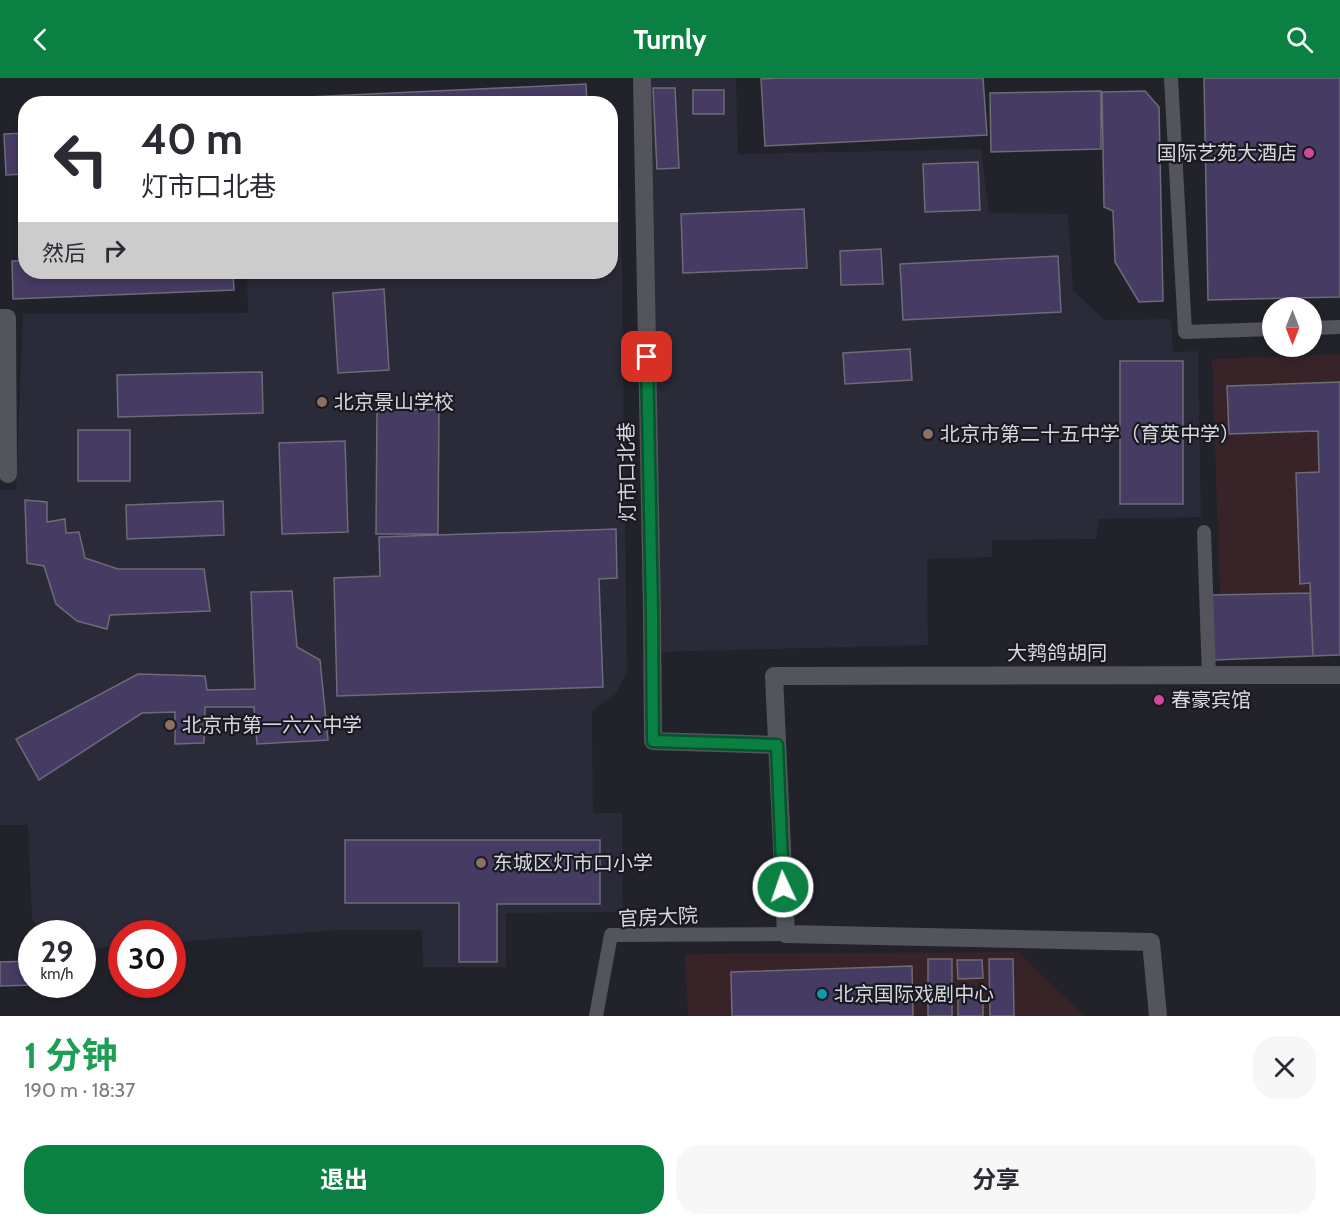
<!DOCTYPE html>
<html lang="zh">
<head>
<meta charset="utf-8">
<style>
  body { margin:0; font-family:Cabin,"Noto Sans SC",sans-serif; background:#f7f7f7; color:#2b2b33; height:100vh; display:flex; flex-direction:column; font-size:22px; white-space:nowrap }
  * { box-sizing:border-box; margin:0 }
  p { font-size:20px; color:#7c7c81 }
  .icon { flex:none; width:33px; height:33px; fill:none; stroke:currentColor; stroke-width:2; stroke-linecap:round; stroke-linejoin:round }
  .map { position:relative; height:938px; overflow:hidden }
  .drawer { display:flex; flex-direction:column; background:#fff; flex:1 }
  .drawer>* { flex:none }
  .top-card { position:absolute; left:18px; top:18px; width:600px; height:183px; border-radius:24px; box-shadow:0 3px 9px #0003; background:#fff; color:#2b2b33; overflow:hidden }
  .needle { width:39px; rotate:180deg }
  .fabs { position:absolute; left:1262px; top:219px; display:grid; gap:12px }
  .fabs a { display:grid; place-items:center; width:60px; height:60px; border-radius:50%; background:#fff; box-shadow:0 3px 9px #0003; font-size:30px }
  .speed { position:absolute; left:18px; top:842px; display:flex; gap:12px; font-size:30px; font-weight:700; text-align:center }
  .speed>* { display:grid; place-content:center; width:78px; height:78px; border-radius:50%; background:#fff; box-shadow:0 3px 9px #0003; line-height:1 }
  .speed small { font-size:15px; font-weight:400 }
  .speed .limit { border:9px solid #d22; background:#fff; color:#111 }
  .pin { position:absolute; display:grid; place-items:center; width:51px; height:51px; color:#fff; margin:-26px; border-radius:12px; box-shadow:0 3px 9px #0006 }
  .me { position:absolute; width:66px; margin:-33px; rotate:357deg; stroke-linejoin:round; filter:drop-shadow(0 0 4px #0008) }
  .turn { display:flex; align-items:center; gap:21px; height:126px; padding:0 24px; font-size:27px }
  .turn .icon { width:78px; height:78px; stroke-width:2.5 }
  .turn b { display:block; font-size:42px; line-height:51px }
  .then { display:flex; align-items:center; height:57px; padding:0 24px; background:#0003; gap:12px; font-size:22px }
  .round { display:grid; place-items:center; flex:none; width:63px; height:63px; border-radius:24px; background:#f7f7f7 }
  .headline { display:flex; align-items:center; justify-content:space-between; height:102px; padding:0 24px }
  h1 { font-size:36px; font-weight:700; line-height:45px; color:#1e9e55 }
  .cta { display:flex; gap:12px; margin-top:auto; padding:12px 24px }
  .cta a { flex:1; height:69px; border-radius:24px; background:#0b8043; color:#fff; font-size:24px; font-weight:700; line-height:69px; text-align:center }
  .cta a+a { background:#f7f7f7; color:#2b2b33 }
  header { display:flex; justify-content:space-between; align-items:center; height:78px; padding:0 24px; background:#0b8043; color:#fff; font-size:27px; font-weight:700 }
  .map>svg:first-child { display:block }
  .commercial { fill:#382428 }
  .built { fill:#2a2a38 }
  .building { fill:#463b63; stroke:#6d6b75; stroke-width:1.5 }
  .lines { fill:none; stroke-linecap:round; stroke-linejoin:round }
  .lane { stroke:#54545d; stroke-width:14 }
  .street { stroke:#54545d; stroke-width:18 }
  .route-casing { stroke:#07532c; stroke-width:15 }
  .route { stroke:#0b8043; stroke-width:10 }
  .hotel-dot { fill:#d1479c; stroke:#191921; stroke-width:2 }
  .education-dot { fill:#8d6e63; stroke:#191921; stroke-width:2 }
  .culture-dot { fill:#0f9aa8; stroke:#191921; stroke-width:2 }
  .labels { text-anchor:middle; stroke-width:4.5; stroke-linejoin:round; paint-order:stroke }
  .poi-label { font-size:20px; fill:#d7d7dc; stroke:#191921; text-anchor:start }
  .street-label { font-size:20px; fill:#d7d7dc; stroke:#191921 }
</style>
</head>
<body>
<header><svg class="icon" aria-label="back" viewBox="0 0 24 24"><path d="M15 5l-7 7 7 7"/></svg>Turnly<svg class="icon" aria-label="search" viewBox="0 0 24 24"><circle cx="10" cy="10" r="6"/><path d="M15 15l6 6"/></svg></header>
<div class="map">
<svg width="1340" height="938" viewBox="0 0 1340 938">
  <rect width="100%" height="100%" fill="#22222b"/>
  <path class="commercial" d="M1340,276V577L1214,582L1212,517L1220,516L1212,281Z
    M1018,874L1084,938H688L685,876Z"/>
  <path class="built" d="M648,0H736L738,76L981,71L989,135L1068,136L1073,212L1104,242L1171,241L1173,274L1198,273L1201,439L1099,441L1096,461L992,462V479L927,481L928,567L661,574Z
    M611,112H621L627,594L617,614L592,634L593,735H622L623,834L506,835V889H423L422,852H340L173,864L172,855H122L121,868L83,871L82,855H42L32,842L28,747H0V411L16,412L23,236L248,235L247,194H610Z"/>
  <path class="building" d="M779,0H983L987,57L765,68L761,1Z
    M1204,0H1340V219L1208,222Z
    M586,6L587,26H265V21Z
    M653,10H675L679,90L657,91Z
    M693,12H724V36H693Z
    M1101,13V71L991,74L990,15Z
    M1145,13L1159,29L1163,223L1139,224L1115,184L1113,133L1104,129L1102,14Z
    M26,55V96L6,97L4,56Z
    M978,84L980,132L925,134L923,86Z
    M804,131L807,190L683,195L681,136Z
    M881,171L883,206L841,207L840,173Z
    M1058,178L1061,234L903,242L900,186Z
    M12,183H26V194H233L234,212L13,221Z
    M384,211L389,292L338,295L333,215Z
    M910,271L912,302L845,306L843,275Z
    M1120,283H1183V426H1120Z
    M262,294L263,335L118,339L117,297Z
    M1340,304V577L1313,578L1310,505L1300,506L1296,395L1319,394L1318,353L1229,356L1227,308Z
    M377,331L439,332L438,456H376Z
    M78,352H130V403H78Z
    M345,363L348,454L282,456L279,365Z
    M25,422L47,424V444L65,441L66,455L79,454L85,480L118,491H204L210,533L110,537L107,551L77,543L56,526L44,488L27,485Z
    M223,423L224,457L127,461L126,427Z
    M616,451L617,500L599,501L603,609L337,618L334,500L380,498L379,459Z
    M292,513L297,569L320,582L328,662L257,666L254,629H205L204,665L175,666V634L142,635L39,702L16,661L138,596L205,598L207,612L255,611L251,514Z
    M1310,515L1313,578L1214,582L1212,517Z
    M345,762H600V826H497V884H459V825H345Z
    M928,881H952V938H928Z
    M989,881H1013L1014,938H990Z
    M957,882H982L983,900L958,901Z
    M32,883V906L35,907L0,908V884Z
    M912,888L913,938H732L731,894Z
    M983,919V938H958V920Z"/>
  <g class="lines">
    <path class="lane" d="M1171,0L1185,254L1272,251
      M1311,250L1340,249
      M1204,454L1209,598
      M596,938L611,857L786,856"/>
    <path class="street" d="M642,0L652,535L653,663L777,667
      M0,240H7L8,396
      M1158,938L1151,864L786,856L774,598L1340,597"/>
  </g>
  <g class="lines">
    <g class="route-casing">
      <path id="route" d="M647,279L652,535L653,663L777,667L783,809"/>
    </g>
    <use href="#route" class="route"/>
  </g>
  <g class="hotel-dot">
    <circle cx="1309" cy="75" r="6"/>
    <circle cx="1159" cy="622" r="6"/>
  </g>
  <g class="education-dot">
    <circle cx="322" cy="324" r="6"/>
    <circle cx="928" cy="356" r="6"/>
    <circle cx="170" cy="647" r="6"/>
    <circle cx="481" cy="785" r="6"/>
  </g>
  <circle class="culture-dot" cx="822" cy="916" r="6"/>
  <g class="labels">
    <g class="poi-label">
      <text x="1297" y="82" text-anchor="end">国际艺苑大酒店</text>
      <text x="334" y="331">北京景山学校</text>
      <text x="940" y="363">北京市第二十五中学（育英中学）</text>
      <text x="1171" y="629">春豪宾馆</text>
      <text x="182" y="654">北京市第一六六中学</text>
      <text x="493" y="792">东城区灯市口小学</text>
      <text x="834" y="923">北京国际戏剧中心</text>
    </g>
    <g class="street-label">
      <text transform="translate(627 394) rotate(-91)" y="7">灯市口北巷</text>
      <text x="1057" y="582">大鹁鸽胡同</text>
      <text transform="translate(658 839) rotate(-3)" y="7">官房大院</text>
    </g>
  </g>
</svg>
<div class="fabs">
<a><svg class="needle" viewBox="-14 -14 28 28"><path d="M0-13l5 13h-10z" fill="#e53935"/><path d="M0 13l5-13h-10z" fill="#7c7c81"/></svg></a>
</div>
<div class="speed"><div>29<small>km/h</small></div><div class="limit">30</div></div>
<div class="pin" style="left:647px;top:279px;background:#d93025"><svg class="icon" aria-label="arrive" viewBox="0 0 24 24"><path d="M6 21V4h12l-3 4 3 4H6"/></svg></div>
<svg class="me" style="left:783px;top:809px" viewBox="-20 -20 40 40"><circle r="17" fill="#0b8043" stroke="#fff" stroke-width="3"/><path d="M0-11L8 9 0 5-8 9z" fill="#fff"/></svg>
<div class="top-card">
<div class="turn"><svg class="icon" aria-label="left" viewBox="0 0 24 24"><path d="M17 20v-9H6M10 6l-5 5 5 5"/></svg><div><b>40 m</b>灯市口北巷</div></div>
<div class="then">然后<svg class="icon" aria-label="right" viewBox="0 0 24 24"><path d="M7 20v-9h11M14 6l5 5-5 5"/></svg></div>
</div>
</div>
<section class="drawer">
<div class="headline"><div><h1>1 分钟</h1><p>190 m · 18:37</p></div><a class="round"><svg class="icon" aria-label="close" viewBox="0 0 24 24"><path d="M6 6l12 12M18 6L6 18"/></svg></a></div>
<div class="cta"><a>退出</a><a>分享</a></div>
</section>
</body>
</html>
